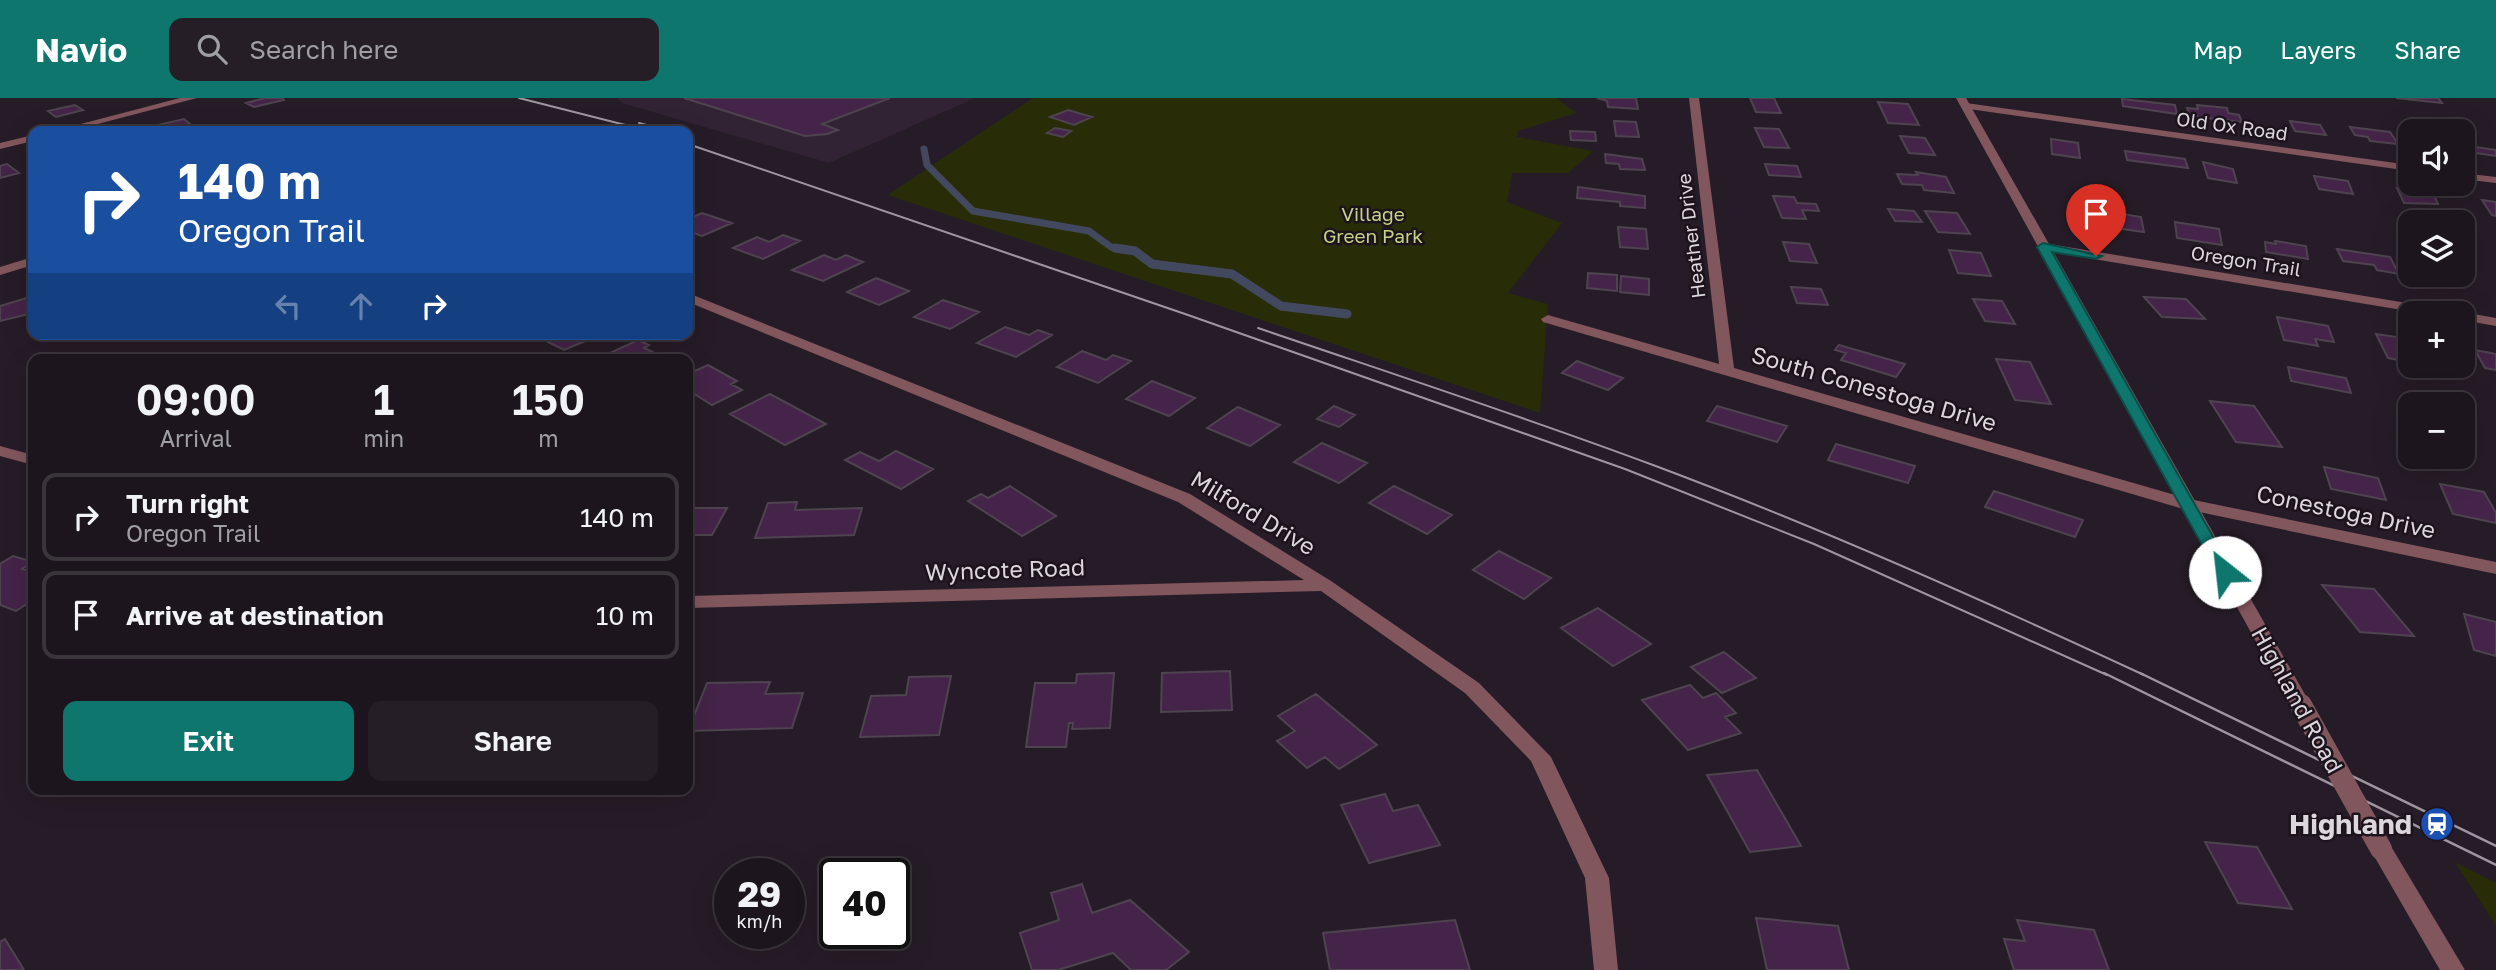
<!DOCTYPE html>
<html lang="en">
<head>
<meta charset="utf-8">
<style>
  body { margin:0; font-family:"Golos Text",sans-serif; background:#251e26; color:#f1f3f6; height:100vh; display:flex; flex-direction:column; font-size:26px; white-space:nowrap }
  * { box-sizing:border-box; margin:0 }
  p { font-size:23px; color:#a09fa4 }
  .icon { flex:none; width:38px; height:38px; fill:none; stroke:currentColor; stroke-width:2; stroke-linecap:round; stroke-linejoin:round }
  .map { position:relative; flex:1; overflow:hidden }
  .panel { position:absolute; left:28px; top:256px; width:665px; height:441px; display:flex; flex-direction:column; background:#1c151d; border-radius:14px; box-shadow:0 7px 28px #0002,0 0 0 2px #3a343b }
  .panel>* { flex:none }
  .guide { position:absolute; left:28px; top:28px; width:665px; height:214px; border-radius:14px; box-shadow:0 7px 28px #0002,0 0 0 2px #3a343b; background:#1a4fa0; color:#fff; overflow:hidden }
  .buttons { position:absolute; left:2398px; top:21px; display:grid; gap:14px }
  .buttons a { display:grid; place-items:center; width:77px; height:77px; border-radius:14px; background:#1c151d; box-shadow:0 7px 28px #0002,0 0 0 2px #3a343b; font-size:35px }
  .speed { position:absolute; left:714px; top:760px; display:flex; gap:14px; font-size:35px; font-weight:700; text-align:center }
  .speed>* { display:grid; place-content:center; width:91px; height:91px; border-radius:50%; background:#1c151d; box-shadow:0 7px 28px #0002,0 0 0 2px #3a343b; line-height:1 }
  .speed small { font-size:18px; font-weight:400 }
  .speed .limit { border:4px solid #111; border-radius:10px; background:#fff; color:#111 }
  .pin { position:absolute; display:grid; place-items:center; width:60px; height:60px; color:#fff; margin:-72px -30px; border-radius:50% 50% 50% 0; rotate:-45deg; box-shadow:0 0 7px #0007 }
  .pin .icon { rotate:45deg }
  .me { position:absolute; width:77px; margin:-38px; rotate:331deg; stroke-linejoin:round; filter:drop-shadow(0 0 5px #0008) }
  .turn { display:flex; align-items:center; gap:24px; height:147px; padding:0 35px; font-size:32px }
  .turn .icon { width:91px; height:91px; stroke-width:2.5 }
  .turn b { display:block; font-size:49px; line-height:60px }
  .lanes { display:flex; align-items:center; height:66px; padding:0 35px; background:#0003; justify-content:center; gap:35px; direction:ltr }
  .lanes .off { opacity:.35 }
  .eta { display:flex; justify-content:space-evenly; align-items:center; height:119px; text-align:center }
  .eta b { font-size:42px; font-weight:600; line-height:49px }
  .primary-button { display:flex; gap:14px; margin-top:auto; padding:14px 35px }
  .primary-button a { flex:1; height:80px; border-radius:14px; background:#0f766e; color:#fff; font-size:28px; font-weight:600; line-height:80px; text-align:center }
  .primary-button a+a { background:#251e26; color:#f1f3f6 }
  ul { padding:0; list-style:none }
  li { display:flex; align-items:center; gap:21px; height:88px; margin:0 14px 10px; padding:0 21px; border:4px solid #3a343b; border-radius:14px }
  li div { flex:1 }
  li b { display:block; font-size:26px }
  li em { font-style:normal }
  header { display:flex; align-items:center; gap:42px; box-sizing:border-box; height:98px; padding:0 35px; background:#0f766e; color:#fff }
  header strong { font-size:33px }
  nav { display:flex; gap:38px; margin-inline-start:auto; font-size:24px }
  .search { width:490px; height:63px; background:#251e26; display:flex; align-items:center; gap:18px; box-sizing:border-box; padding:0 24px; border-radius:14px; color:#a09fa4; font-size:26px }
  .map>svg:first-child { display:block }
  .built { fill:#312333 }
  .green { fill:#282d08 }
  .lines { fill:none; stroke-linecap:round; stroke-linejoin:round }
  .stream-far1 { stroke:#42495e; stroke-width:7 }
  .stream { stroke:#42495e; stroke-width:9 }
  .building { fill:#442448; stroke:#4e444f; stroke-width:2 }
  .minor { fill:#82565d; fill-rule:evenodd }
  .tertiary { fill:#82565d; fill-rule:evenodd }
  .tram-far1 { stroke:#9e969f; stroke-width:2 }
  .tram { stroke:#9e969f; stroke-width:2.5 }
  .tertiary-bridge { stroke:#82565d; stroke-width:22 }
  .route { fill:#0f766e; stroke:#0a4d48; stroke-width:2 }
  .labels { text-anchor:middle; stroke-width:5; stroke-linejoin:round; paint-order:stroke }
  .far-street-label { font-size:19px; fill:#dcd6dd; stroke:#1c131d }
  .far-park-label { font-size:19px; fill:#c5d484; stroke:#1c131d }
  .street-label { font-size:23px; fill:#dcd6dd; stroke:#1c131d }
  .near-poi-label { font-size:28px; font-weight:bold; fill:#dcd6dd; stroke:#1c131d; text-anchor:end }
</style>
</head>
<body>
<header>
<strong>Navio</strong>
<div class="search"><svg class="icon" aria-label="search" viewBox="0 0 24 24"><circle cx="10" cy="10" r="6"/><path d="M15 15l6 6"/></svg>Search here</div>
<nav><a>Map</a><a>Layers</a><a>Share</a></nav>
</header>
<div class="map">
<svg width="2496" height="872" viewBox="0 0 2496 872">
  <rect width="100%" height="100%" fill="#261c27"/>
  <path class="built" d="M617,0H975L829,65L622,5Z"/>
  <path class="green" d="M1033,0H1557L1576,15L1518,33L1517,39L1593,53L1568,75H1512L1507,104L1562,125L1508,195L1548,206L1540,315L888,97Z
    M2455,764L2496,785V828Z"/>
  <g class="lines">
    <path class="stream-far1" d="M924,51L927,67L973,113L1089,133L1111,149L1126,151"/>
    <path class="stream" d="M1115,150L1135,153L1152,166L1232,176L1281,208L1347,216"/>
  </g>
  <path class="building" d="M265,0H282L284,2L254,9L246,5Z
    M684,0H890L822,26L838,32L827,36L805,38Z
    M1597,0H1636L1638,11L1608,9L1607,3Z
    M1750,0H1774L1781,15L1756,14Z
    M2396,0H2438L2442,5Z
    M2122,1L2175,7L2177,16L2123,8Z
    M1878,4L1908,6L1919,27L1888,25Z
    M75,7L83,12L56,19L48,13Z
    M2197,7L2227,10L2228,15L2239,17L2242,24L2190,18L2187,10L2198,11Z
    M1068,12L1092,19L1074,27L1050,19Z
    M184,21L190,26L174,33H162L154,28Z
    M1614,23L1636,24L1639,39L1616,38Z
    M2290,23L2320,27L2326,37L2295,33Z
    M2350,29L2390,34L2398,46L2370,43L2368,39L2355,37Z
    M1055,30L1071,33L1063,39L1047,35Z
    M1755,30L1779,31L1789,50L1764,49Z
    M1570,33L1595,34L1596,43L1571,42Z
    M1900,38L1925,40L1935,57L1909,55Z
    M2051,41L2078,45L2080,60L2052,56Z
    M2462,47L2496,52V58L2462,53Z
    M2125,53L2185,61L2188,70L2127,62Z
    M1605,56L1642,61L1645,72L1620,71L1619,66L1606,65Z
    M2203,64L2233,71L2237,85L2208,80Z
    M7,66L19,75L0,80V68Z
    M1765,66L1797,68L1801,79L1769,77Z
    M1916,74L1946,79L1954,95L1924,92L1922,87L1902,86L1897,76L1918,77Z
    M2314,78L2348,83L2353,96L2319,91Z
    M1578,89L1645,98V110L1620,108V104L1577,100Z
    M2397,90L2433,95L2438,106L2404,105Z
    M1773,98L1794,99L1797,105L1816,106L1819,113L1802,112L1806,121L1782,120Z
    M2482,102L2496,104V118L2492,117Z
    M1888,111L1914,113L1922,124L1895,123Z
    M2099,112L2141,119L2144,134L2101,128Z
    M1925,113L1957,115L1970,136L1938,134Z
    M702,115L732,125L702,138L688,133V121Z
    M2175,124L2219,131L2222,147L2177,140Z
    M1618,129L1646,131L1648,151L1620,149Z
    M783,137L800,143L763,161L733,150L757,139L769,144Z
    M2275,143L2306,148L2308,161L2266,154L2265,144L2276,146Z
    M1783,144L1809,146L1817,165L1790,163Z
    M2337,151L2390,159L2399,176L2377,172L2374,167L2343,163Z
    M1949,152L1981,155L1991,178L1958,175Z
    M824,157L836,162L846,157L863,164L823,183L792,172Z
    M2462,172L2468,188L2423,180L2422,177H2462Z
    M1588,175L1617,177V193L1587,190Z
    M1621,178L1649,181V197L1620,194Z
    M876,180L909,193L879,207L847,194Z
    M1791,189L1821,191L1828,207L1797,205Z
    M33,198V215L0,223V208Z
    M2144,199L2186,201L2205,221L2162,219Z
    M1973,201L2002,203L2015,226L1985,223Z
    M943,202L979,214L950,231L914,219Z
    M2277,219L2328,228L2334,244L2315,241L2318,248L2284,242Z
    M1005,229L1029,237L1038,232L1052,237L1016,259L977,245Z
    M562,236H602L564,252L546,243Z
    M2376,236L2410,241V264L2388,260Z
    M638,242L649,247L644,250L667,261H597Z
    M1839,247L1905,266L1896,279L1841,262L1846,255L1835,252Z
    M2475,252L2496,256V272L2485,270Z
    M1082,253L1106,262L1113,257L1131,263L1098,285L1057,269Z
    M1996,261L2030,264L2051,306L2015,302Z
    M1577,263L1623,280L1608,292L1562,275Z
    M708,267L737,283L731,286L742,292L712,307L688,292V276Z
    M2288,269L2346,280L2351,295L2291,283Z
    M1152,283L1195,300L1169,318L1126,301Z
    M770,296L826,326L785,347L730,316Z
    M2210,303L2254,308L2282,349L2236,344Z
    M1334,308L1355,317L1339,329L1317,321Z
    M1717,308L1787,328L1777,344L1707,323Z
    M1238,309L1280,327L1250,348L1207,330Z
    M1322,345L1367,365L1339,385L1294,364Z
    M1836,346L1915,368L1908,385L1828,362Z
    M896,353L933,371L901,391L845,362L860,354L879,363Z
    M2324,369L2378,380L2386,402L2331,391Z
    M2440,386L2484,394L2496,415V425L2453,416Z
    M1010,388L1056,418L1022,438L968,403L981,396L988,400Z
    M1394,388L1452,417L1427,436L1369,405Z
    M1994,393L2083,422L2075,439L1985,409Z
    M797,404L795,412L862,410L854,437L755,440L768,405Z
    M688,410H727L712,437H688Z
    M1499,453L1551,480L1524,501L1473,472Z
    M13,458L33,464L22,471L33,474V502L16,513L0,507V466Z
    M2322,487L2374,491L2414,538L2360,534Z
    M1598,510L1651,546L1613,568L1561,530Z
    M2464,516L2496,524V558L2474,552Z
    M1724,554L1756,580L1722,595L1691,569Z
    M1230,573L1232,612L1161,614L1162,575Z
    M1114,575L1110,630L1072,631L1073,625H1069L1066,649H1026L1035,585H1076L1077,576Z
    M951,578L939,637L860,639L871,598L906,597L909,579Z
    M770,584L765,596L803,595L792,630L688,633L707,585Z
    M1690,587L1703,600L1716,595L1736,615L1725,619L1741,635L1688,652L1642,602Z
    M1316,596L1377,647L1339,671L1325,659L1307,670L1277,643L1295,633L1278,618Z
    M1757,672L1801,748L1750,754L1707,677Z
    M1385,696L1393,713L1418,707L1440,747L1369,765L1341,707Z
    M2205,744L2257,749L2292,811L2238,805Z
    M1082,786L1092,815L1130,802L1189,854L1166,872H1131L1113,855L1058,872H1032L1020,835L1059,822L1051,795Z
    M1756,820L1838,828L1849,872H1767Z
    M1455,822L1470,872H1330L1323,835Z
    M2017,822L2094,832L2109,872H2014L2004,841L2025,843Z
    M5,841L24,872H0V844Z"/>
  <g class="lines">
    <path class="minor" d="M180,0H197L71,33H54Z
      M1689,0H1699L1734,270L2189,401L2496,464V476L2180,410L1543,224L1541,221L1548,217L1719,266Z
      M1966,5L2410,67V73L1962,10V6Z
      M33,37V43L0,51V45Z
      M2462,75L2496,79V85L2462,81Z
      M2043,145L2443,211L2450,215H2420L2039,152V146Z
      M33,159V167L0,177V169Z
      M688,195L1190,396L1331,483L1479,585L1551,659L1609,780L1618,872H1594L1585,780L1531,663L1465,595L1321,493L688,510V498L1304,482L1178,404L688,204Z
      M2462,214L2496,220V228L2462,222V215H2457Z
      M0,348L33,357V367L0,358Z"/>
    <path class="tertiary" d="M1956,0H1966L2311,607L2308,612H2294L2291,607Z
      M2381,742L2389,745L2465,872H2440L2370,751L2373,745Z"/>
    <path class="tram-far1" d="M519,0L649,33
      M639,25L669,33
      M688,46L1188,217L1625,371L1814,446L2107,577
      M1258,230C1390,275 1522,318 1653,367C1819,429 1983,502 2144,577"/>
    <path class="tram" d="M2104,575L2496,767
      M2140,575L2496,748"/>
    <path class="tertiary-bridge" d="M2301,607L2381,751"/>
  </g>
  <path class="route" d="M2043,145L2102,158L2096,161L2052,154L2233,474L2231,478H2219L2217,474L2037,149Z"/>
  <defs>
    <g id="station-disc" transform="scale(1.75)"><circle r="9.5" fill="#1a4fb4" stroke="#1c131d"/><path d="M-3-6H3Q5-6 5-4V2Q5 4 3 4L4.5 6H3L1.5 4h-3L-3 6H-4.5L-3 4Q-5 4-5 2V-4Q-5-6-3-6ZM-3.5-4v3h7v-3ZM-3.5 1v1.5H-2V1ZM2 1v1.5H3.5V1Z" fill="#fff"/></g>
  </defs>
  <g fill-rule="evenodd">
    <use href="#station-disc" x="2437" y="726"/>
  </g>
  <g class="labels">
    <g class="far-street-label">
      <text transform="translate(2232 28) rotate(8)" y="7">Old Ox Road</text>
      <text transform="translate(1691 138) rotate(-97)" y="7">Heather Drive</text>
      <text transform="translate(2246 163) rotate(9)" y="7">Oregon Trail</text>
    </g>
    <g class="far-park-label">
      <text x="1373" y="123">Village<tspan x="1373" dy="22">Green Park</tspan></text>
    </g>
    <g class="street-label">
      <text transform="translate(1874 291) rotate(16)" y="8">South Conestoga Drive</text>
      <text transform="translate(2346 414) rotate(12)" y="8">Conestoga Drive</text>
      <text transform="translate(1253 415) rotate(31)" y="8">Milford Drive</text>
      <text transform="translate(1005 472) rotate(-2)" y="8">Wyncote Road</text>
      <text transform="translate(2297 602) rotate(61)" y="8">Highland Road</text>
    </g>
    <g class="near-poi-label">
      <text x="2412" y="736">Highland</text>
    </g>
  </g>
</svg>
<div class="buttons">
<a><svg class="icon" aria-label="sound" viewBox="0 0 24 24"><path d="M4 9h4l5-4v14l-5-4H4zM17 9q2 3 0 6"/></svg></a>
<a><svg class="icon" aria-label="layers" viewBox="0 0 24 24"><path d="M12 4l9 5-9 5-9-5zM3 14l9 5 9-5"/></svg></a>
<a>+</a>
<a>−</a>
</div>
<div class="speed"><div>29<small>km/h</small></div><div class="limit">40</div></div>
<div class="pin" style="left:2096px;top:158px;background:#d93025"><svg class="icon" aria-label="arrive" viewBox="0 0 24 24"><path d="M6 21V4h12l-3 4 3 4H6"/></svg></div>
<svg class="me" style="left:2225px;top:474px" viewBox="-20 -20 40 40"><circle r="19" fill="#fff"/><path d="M0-13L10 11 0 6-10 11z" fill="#0f766e"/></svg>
<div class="guide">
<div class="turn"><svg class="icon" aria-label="right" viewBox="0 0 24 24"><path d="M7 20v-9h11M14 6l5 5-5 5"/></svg><div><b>140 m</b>Oregon Trail</div></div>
<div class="lanes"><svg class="icon off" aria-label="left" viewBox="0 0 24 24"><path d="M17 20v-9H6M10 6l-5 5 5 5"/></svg><svg class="icon off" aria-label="ahead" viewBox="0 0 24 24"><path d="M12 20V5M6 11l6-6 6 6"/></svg><svg class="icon" aria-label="right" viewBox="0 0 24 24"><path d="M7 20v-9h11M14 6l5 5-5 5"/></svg></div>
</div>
<section class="panel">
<div class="eta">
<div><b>09:00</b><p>Arrival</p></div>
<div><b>1</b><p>min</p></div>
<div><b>150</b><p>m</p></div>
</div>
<ul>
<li><svg class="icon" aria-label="right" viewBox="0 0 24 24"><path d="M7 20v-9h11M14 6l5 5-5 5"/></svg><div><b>Turn right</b><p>Oregon Trail</p></div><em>140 m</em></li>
<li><svg class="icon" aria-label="arrive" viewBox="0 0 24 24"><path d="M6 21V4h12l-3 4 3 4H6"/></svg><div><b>Arrive at destination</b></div><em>10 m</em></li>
</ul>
<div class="primary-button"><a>Exit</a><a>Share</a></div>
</section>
</div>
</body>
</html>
